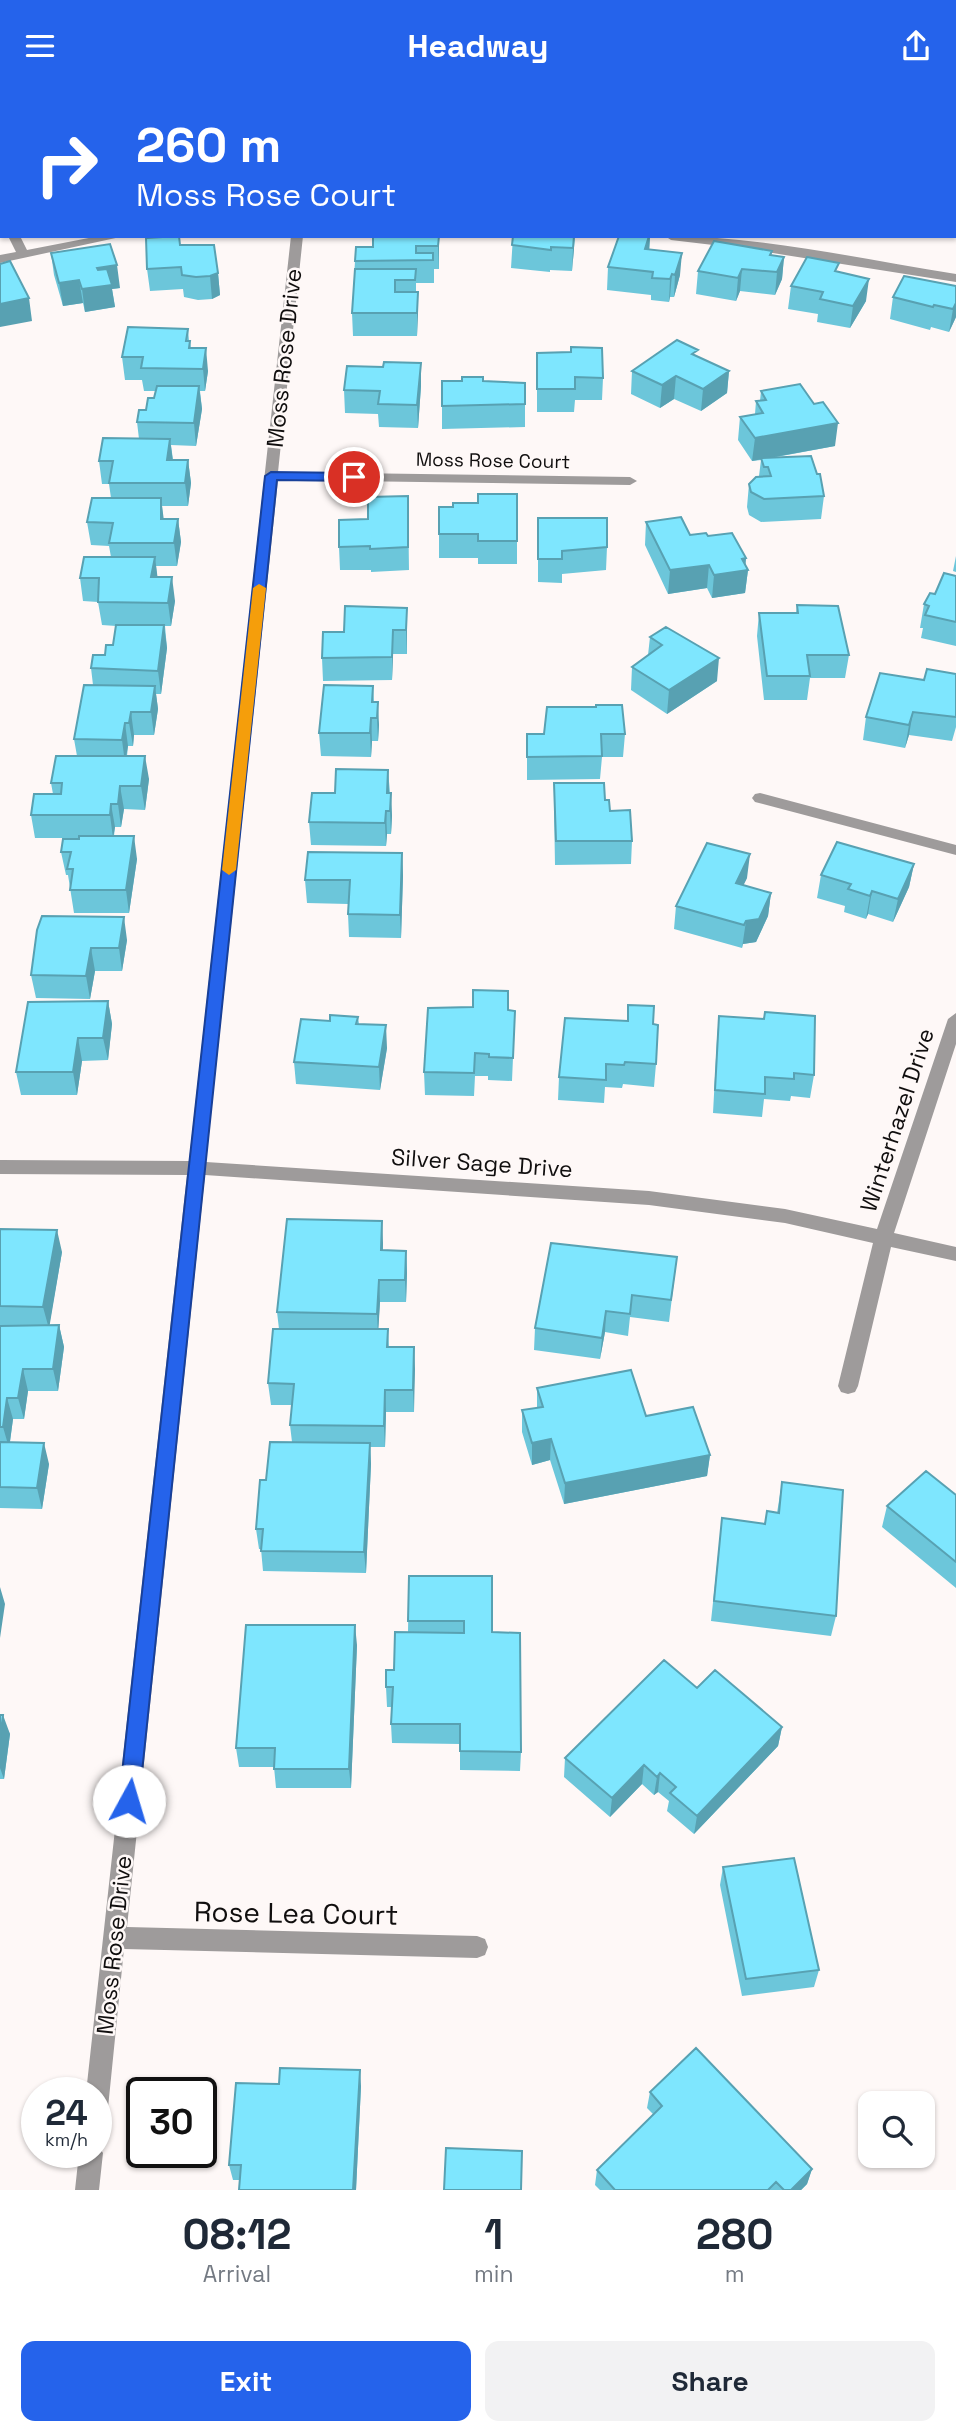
<!DOCTYPE html>
<html lang="en">
<head>
<meta charset="utf-8">
<style>
  body { margin:0; font-family:"Space Grotesk",sans-serif; background:#f2f2f3; color:#1f2937; height:100vh; display:flex; flex-direction:column; font-size:26px; white-space:nowrap }
  * { box-sizing:border-box; margin:0 }
  p { font-size:23px; color:#747a83 }
  .icon { flex:none; width:38px; height:38px; fill:none; stroke:currentColor; stroke-width:2; stroke-linecap:round; stroke-linejoin:round }
  .map { position:relative; height:2099px; overflow:hidden }
  .details { display:flex; flex-direction:column; background:#fff; flex:1 }
  .details>* { flex:none }
  .guide { position:absolute; left:0px; top:0px; width:957px; height:147px; box-shadow:0 2px 5px #0004; background:#2563eb; color:#fff; overflow:hidden }
  .controls { position:absolute; left:858px; top:2000px; display:grid; gap:14px }
  .controls a { display:grid; place-items:center; width:77px; height:77px; border-radius:14px; background:#fff; box-shadow:0 2px 5px #0004; font-size:35px }
  .speed { position:absolute; left:21px; top:1986px; display:flex; gap:14px; font-size:35px; font-weight:700; text-align:center }
  .speed>* { display:grid; place-content:center; width:91px; height:91px; border-radius:50%; background:#fff; box-shadow:0 2px 5px #0004; line-height:1 }
  .speed small { font-size:18px; font-weight:400 }
  .speed .limit { border:4px solid #111; border-radius:10px; background:#fff; color:#111 }
  .pin { position:absolute; display:grid; place-items:center; width:60px; height:60px; color:#fff; margin:-30px; border:4px solid #fff; border-radius:50%; box-shadow:0 2px 7px #0007 }
  .me { position:absolute; width:77px; margin:-38px; rotate:6deg; stroke-linejoin:round; filter:drop-shadow(0 0 5px #0008) }
  .turn { display:flex; align-items:center; gap:24px; height:147px; padding:0 21px; font-size:32px }
  .turn .icon { width:91px; height:91px; stroke-width:2.5 }
  .turn b { display:block; font-size:49px; line-height:60px }
  .eta { display:flex; justify-content:space-evenly; align-items:center; height:119px; text-align:center }
  .eta b { font-size:42px; font-weight:700; line-height:49px }
  .primary-button { display:flex; gap:14px; margin-top:auto; padding:14px 21px }
  .primary-button a { flex:1; height:80px; border-radius:14px; background:#2563eb; color:#fff; font-size:28px; font-weight:700; line-height:80px; text-align:center }
  .primary-button a+a { background:#f2f2f3; color:#1f2937 }
  header { display:flex; justify-content:space-between; align-items:center; height:91px; padding:0 21px; background:#2563eb; color:#fff; font-size:32px; font-weight:700 }
  .map>svg:first-child { display:block }
  .green { fill:#fbcac7 }
  .lines { fill:none; stroke-linecap:round; stroke-linejoin:round }
  .stream { fill:#f6b1ad; fill-rule:evenodd }
  .minor { fill:#9e9b9b; fill-rule:evenodd }
  .wall { fill:#6cc6da }
  .shaded-wall { fill:#58a1b2 }
  .building { fill:#7ee6fe; stroke:#58a1b2; stroke-width:2 }
  .route { fill:#2563eb; stroke:#184099; stroke-width:2 }
  .slow { fill:#f59e0b }
  .labels { text-anchor:middle; stroke-width:5; stroke-linejoin:round; paint-order:stroke }
  .far-street-label { font-size:19px; fill:#100e0e; stroke:#fef8f7 }
  .street-label { font-size:23px; fill:#100e0e; stroke:#fef8f7 }
  .near-street-label { font-size:28px; fill:#100e0e; stroke:#fef8f7 }
</style>
</head>
<body>
<header><svg class="icon" aria-label="menu" viewBox="0 0 24 24"><path d="M4 6h16M4 12h16M4 18h16"/></svg>Headway<svg class="icon" aria-label="share" viewBox="0 0 24 24"><path d="M12 15V3M7 8l5-5 5 5M5 13v7h14v-7"/></svg></header>
<div class="map">
<svg width="956" height="2099" viewBox="0 0 956 2099">
  <rect width="100%" height="100%" fill="#fef8f7"/>
  <path class="green" d="M345,0H956V51V2Z"/>
  <g class="lines">
    <path class="stream" d="M836,0H851L852,2H837Z"/>
    <path class="minor" d="M8,145H20L27,159L99,145H125L0,172V164L16,161Z
      M291,145H303L278,381L630,386L637,390L630,394L278,389L206,1071L649,1100L785,1118L877,1138L948,928L956,922V953L894,1142L956,1156V1170L891,1156L858,1295L855,1301L848,1303L841,1301L838,1295L873,1152L785,1132L649,1114L205,1084L127,1836L477,1845L485,1848L488,1856L485,1864L477,1867L124,1858L108,2017L104,2025L96,2029V2002H86L187,1084L0,1083V1069L189,1070Z
      M665,145C762,145 860,168 956,183V191L747,158L671,149Z
      M760,702L956,754V764L755,711L752,707L755,703Z
      M96,2052L103,2062L99,2099H75L79,2062H96Z"/>
  </g>
  <path class="wall" d="M2,0H30V1Z
    M87,0H120L119,2H87Z
    M439,145V178H434V192H416V201H418L417,245H353L352,222L355,170L373,156Z
    M513,145H575L572,180L550,179V181L511,177Z
    M619,145H650L649,158L680,184L674,206H670L669,211L651,209V204L607,199L608,176Z
    M180,154L218,182L220,204L212,208L198,209L184,206L183,198L150,200L147,178Z
    M772,160L771,164L784,166L782,188L775,204L740,200L736,210L696,203L698,180Z
    M51,162L120,197L112,198L115,216L85,221L83,212L63,215L54,184Z
    M838,181L866,210L850,237L817,231L818,223L788,218L791,195Z
    M956,195V226L949,241L931,236L930,239L890,228L893,206Z
    M188,238L189,250H190L191,257L208,280L205,300H200L202,318L196,355L171,354L173,369H188L191,392L188,415H162L163,428H178L181,451L177,475H156L157,486L175,510L171,535H165L167,557L161,603H156L158,618L154,644H134L133,655H128L127,665L149,688L145,719L124,718L121,736H115L114,745L137,768L129,822H74L68,784H66L61,761L79,748V747H35L31,724L53,703L51,692L77,665L74,648L93,594L91,577L113,554L116,535L102,534L98,511L83,510L80,487L111,466L109,455L91,454L87,431L111,407L109,393H102L99,370L139,348L137,331L154,307L156,300H144L142,289H125L122,266Z
    M537,262L603,287L602,309H575L574,321H537Z
    M697,265L729,280L727,302L701,320L674,308L660,317L631,303L632,280Z
    M442,290H483L525,313V336L442,338Z
    M421,295L418,337L379,336L378,323L345,322L344,299Z
    M761,300L835,355L771,367L824,405L821,428L761,431L749,424L747,416L749,393L759,385L761,369L752,370L738,349L740,326L755,323L756,310H760Z
    M517,403V473H478V467H439V443L453,416L478,412Z
    M408,405L409,479L371,481V479H340L339,456L368,428Z
    M538,427L607,456L606,479L562,483V492L538,491Z
    M646,431L690,444L708,445L746,467L745,474L748,479L745,502L712,507L707,497L668,503L645,454Z
    M956,465V481L953,480Z
    M956,485V555L921,547L923,537H920L924,513Z
    M797,514L849,564L845,587H810L807,609H764L757,545L759,522H796Z
    M345,515L407,540V563H393L392,589L323,590L322,567L344,541Z
    M650,546L717,590L667,623L631,599L632,576L648,564Z
    M956,583V636L952,650L909,644L905,657L863,649L866,626L924,589Z
    M373,595L374,611L379,634L378,650H372L371,666L321,665L319,642Z
    M527,643H625L623,666H602L600,688L527,689Z
    M388,679L392,725L391,743H387L386,755L311,754L309,731L335,702Z
    M554,692L605,709L610,720L632,750L631,773L555,774L554,716Z
    M402,762L403,785L401,847L349,846L348,823V813L307,812L305,789Z
    M914,773L909,796L893,831L868,823L866,828L844,821L845,815L817,807L821,784Z
    M747,787L743,794L771,802L768,825L756,851L743,853L742,857L674,838L676,815Z
    M37,839L127,849L122,880H95L90,908L36,907L31,884Z
    M108,910L112,933L108,969L82,970L77,1004H21L16,981Z
    M628,914L653,933L656,973L654,996L623,993L622,997L605,996L604,1012L558,1009L559,986L627,930Z
    M508,919L515,920L512,990L488,989V985H475L474,1005L425,1004L424,981Z
    M719,925L814,984L810,1007L791,1005L790,1010L764,1008L762,1026L713,1022L717,948Z
    M358,926L359,933L387,957L380,999L296,993L294,971L330,930Z
    M0,1138L62,1161L49,1235L59,1234L64,1256L58,1300H28L24,1328H13L10,1351L49,1373L42,1418L0,1417Z
    M383,1152V1159L406,1160L407,1182L406,1211H380L378,1238H388L389,1256H414V1321H386L385,1356H370L371,1373L366,1482L263,1480L261,1458H259L256,1438L266,1389L292,1351L290,1334L292,1314H271L268,1292L279,1238L277,1221Z
    M677,1166L669,1231L630,1226L628,1245L605,1241L600,1268L534,1259L535,1237Z
    M537,1297L646,1325L710,1364L707,1385L564,1413L550,1369L532,1374L522,1341V1319L537,1317Z
    M782,1391L836,1525L831,1545L711,1530L722,1427L765,1433L767,1420L777,1422Z
    M956,1404V1497L882,1436L887,1415Z
    M409,1485L492,1541L521,1661L520,1680L460,1679V1653L392,1652L391,1633L392,1616H387L386,1596L408,1541Z
    M357,1554L351,1697H276L274,1676H239L236,1657Z
    M697,1597L782,1636L778,1655L694,1743L667,1720L669,1710L658,1701L654,1704L642,1693L610,1726L564,1686L565,1667Z
    M0,1624L10,1643L4,1688H0Z
    M723,1776L819,1879L814,1896L742,1905L720,1794Z
    M361,1995L356,2099H239L240,2089H233L229,2074Z
    M650,2001L812,2078L807,2093L801,2099H600L595,2094L597,2079L653,2023L647,2017Z"/>
  <path class="shaded-wall" d="M439,145V178L438,155Z
    M574,145V158L572,180L573,157Z
    M649,145H650L649,164L645,158Z
    M682,162L680,184L674,206L675,184Z
    M784,166L782,188L775,204L777,181Z
    M117,174L120,197L112,198L115,216L85,221L82,198L97,177Z
    M742,178L740,200L736,210L738,187Z
    M218,182L220,204L212,208L210,185Z
    M672,183L670,206L669,211L670,188Z
    M869,188L866,210L850,237L853,215Z
    M79,189L83,212L63,215L59,192Z
    M418,201V223L417,245V222Z
    M29,207L32,230L0,236V213Z
    M956,212V226L949,241L953,218Z
    M206,257L208,280L205,300L203,278Z
    M421,272V295L418,337L417,314Z
    M729,280L727,302L701,320L703,298Z
    M676,285L674,308L660,317L662,294Z
    M199,295L202,318L196,355L194,332Z
    M838,332L835,355L752,370L755,347Z
    M170,348L173,371L167,369Z
    M188,369L191,392L188,415L185,392Z
    M161,407L164,430L161,428Z
    M178,428L181,451L177,475L174,452Z
    M155,466L158,490L151,486Z
    M746,467L745,479H748L745,502L712,507L714,484L742,468Z
    M709,474L707,497L668,503L670,479Z
    M172,486L175,510L171,535L168,512Z
    M407,517V563L406,539Z
    M164,534L167,557L161,603L158,580Z
    M393,539V563L392,589V566Z
    M719,567L717,590L667,623L669,599Z
    M155,595L158,618L154,644L151,621Z
    M378,611L379,634L378,650L377,627Z
    M131,621L134,644L133,655L129,632Z
    M913,621L909,644L905,657L909,634Z
    M371,627L372,650L371,666L370,642Z
    M125,632L128,655L125,672L122,649Z
    M145,665L149,688L145,719L141,695Z
    M388,679L389,702H387Z
    M120,695L124,718L121,736L118,713Z
    M391,702L392,725L391,743L390,720Z
    M111,713L115,736L113,747L110,724Z
    M386,720L387,743L386,755L385,732Z
    M134,745L137,768L129,822L126,799Z
    M402,762L403,785L401,847L400,824Z
    M750,763L747,787L733,816L736,792Z
    M914,773L909,796L893,831L898,808Z
    M872,800L868,823L866,828L870,805Z
    M771,802L768,825L756,851L743,853L742,857L746,830Z
    M124,826L127,849L122,880L119,857Z
    M91,857L95,880L90,908L86,885Z
    M108,910L112,933L108,969L103,947Z
    M386,934L387,957L380,999L379,976Z
    M78,947L82,970L77,1004L73,981Z
    M382,1130L383,1152L382,1181L381,1159Z
    M57,1139L62,1161L49,1238L43,1216Z
    M406,1160L407,1182L406,1211L405,1189Z
    M379,1189L380,1211L378,1245L377,1223Z
    M606,1220L605,1241L600,1268L602,1247Z
    M59,1234L64,1256L58,1300L53,1278Z
    M414,1256L415,1278L414,1321L413,1299Z
    M23,1278L28,1300L24,1328L18,1307Z
    M385,1299L386,1321L385,1356L384,1335Z
    M7,1307L13,1328L9,1357L3,1336Z
    M551,1348L550,1369L532,1374V1352Z
    M44,1352L49,1373L42,1418L37,1397Z
    M370,1352L371,1373L366,1482L364,1461Z
    M710,1364L707,1385L564,1413L565,1392Z
    M0,1496L5,1513L0,1547Z
    M355,1534L357,1554L351,1697L349,1678Z
    M3,1624L10,1643L4,1688L0,1677V1648Z
    M782,1636L778,1655L694,1743L697,1725Z
    M644,1674L642,1693L610,1726L612,1707Z
    M660,1682L658,1701L654,1704L657,1686Z
    M360,1979L361,1995L356,2099H353Z
    M812,2078L807,2093L801,2099H791Z"/>
  <path class="building" d="M144,0H161L160,2H121Z
    M179,145L180,154H214L218,182L210,185L196,186L182,184L181,176L147,178L146,147Z
    M373,145H439L438,155H416V162H433V169L355,170L356,156H373Z
    M513,145H574L573,157L551,156V159L512,154Z
    M619,145H649L645,158L682,162L675,184L672,183L670,188L652,187L653,181L608,176Z
    M714,150L772,160L770,164L784,166L777,181L742,178L738,187L698,180Z
    M110,153L117,174L97,177L98,179L107,178L112,194L82,198L79,189L59,192L51,162Z
    M807,166L839,172L835,180L869,188L853,215L820,208L823,201L791,195Z
    M10,170L29,207L0,213V173Z
    M355,178H416L415,189H395V201H418L417,222H352Z
    M904,185L956,195V212L953,218L934,214L933,216L893,206Z
    M128,236L188,238L186,250H190L189,257H206L203,278L141,277L143,266H122Z
    M677,249L698,259L692,263L729,280L703,298L676,285L662,294L632,280Z
    M571,256L602,257L603,287L575,286V298H537V262L571,261Z
    M384,271L421,272L417,314L378,313L380,300L344,299L347,275L383,276Z
    M462,286H483V290L525,292V313L442,315V290H462Z
    M800,293L814,313L823,311L838,332L755,347L740,326L763,322L756,310L766,309L761,300Z
    M157,295H199L194,332L137,331L139,319H146L148,307H154Z
    M103,347L170,348L167,369H188L185,392H109L113,370H99Z
    M811,365L817,383H820L824,405L764,408L751,401L749,393L756,386L771,385L768,376H764L761,367Z
    M478,403H517V450H478V443H439V416H453V412H478Z
    M408,405V456L370,458V455L339,456V429L368,428V406Z
    M92,407H161V428H178L174,452H109L113,432L87,431Z
    M681,426L690,444L706,442L708,445L732,442L746,467L742,468L748,479L714,484L709,474L670,479L646,431Z
    M538,427H607V456L562,460V468H538Z
    M84,466H155L151,486H172L168,512L98,511L99,487H80Z
    M944,482L956,485V531L925,524L929,515L924,513L930,502L935,503Z
    M797,514L838,515L849,564H807L810,585H767L759,522H798Z
    M345,515L407,517L406,539H393L392,566L322,567L323,541H344Z
    M116,534H164L158,580L91,577L93,564H105L106,554H113Z
    M666,536L719,567L669,599L632,576L662,554L650,546Z
    M927,578L956,583V626L913,621L909,634L866,626L880,582L924,589Z
    M84,594L155,595L151,621H131L129,632H125L122,649L74,648Z
    M324,594L373,595L372,611H378L377,627H371L370,642H319Z
    M596,614H622L625,643H601L602,665L527,666V643H544L547,616H596Z
    M56,665H145L141,695H120L118,713H111L110,724H31L34,703H61L62,692H51Z
    M336,678L388,679L387,702H391L390,720H386L385,732L309,731L312,702H335Z
    M554,692H604L605,709H609L610,720L630,719L632,750H556Z
    M79,745H134L126,799H70L73,778H67L71,761H61L63,748H79Z
    M837,751L914,773L898,808L872,800L870,805L848,798L851,793L821,784Z
    M707,752L750,763L736,792L771,802L759,828L746,830L744,834L676,815Z
    M308,761L402,762L400,824L348,823L350,789H305Z
    M42,825L124,826L119,857H91L86,885L31,884L37,839Z
    M473,899L508,900V919L515,920L513,967L489,966V963L475,962L474,982L424,981L428,917L473,916Z
    M108,910L103,947H78L73,981H16L28,911Z
    M628,914L654,915L653,933L658,934L656,973L625,971L624,974L606,973V989L559,986L565,927L628,930Z
    M765,921L815,925L814,984L794,982V988L765,986V1003L715,999L719,925L764,928Z
    M330,924L358,926L356,933L386,934L379,976L294,971L301,928L330,930Z
    M287,1128L382,1130L381,1159L406,1160L405,1189H379L377,1223L277,1221Z
    M0,1138L57,1139L43,1216L0,1215Z
    M551,1152L677,1166L671,1209L632,1204L630,1223L606,1220L602,1247L535,1237Z
    M59,1234L53,1278H23L18,1307H7L3,1336H0V1235Z
    M273,1238H388L387,1256H414L413,1299H385L384,1335L290,1334L294,1293L268,1292Z
    M631,1279L646,1325L693,1316L710,1364L565,1392L551,1348L532,1352L522,1319L543,1316L537,1297Z
    M0,1351L44,1352L37,1397L0,1396Z
    M270,1351L370,1352L364,1461L261,1460L263,1438H256L260,1389H266Z
    M926,1380L956,1404V1471L887,1415Z
    M782,1391L843,1399L836,1525L714,1510L722,1427L765,1433L767,1420L779,1422Z
    M409,1485H492V1541L520,1542L521,1661L460,1660V1633H391L393,1596H386V1579H394L395,1541L464,1542V1530H408Z
    M246,1534H355L349,1678H274L275,1657H236Z
    M664,1569L697,1597L715,1579L782,1636L697,1725L670,1702L676,1696L660,1682L657,1686L644,1674L612,1707L565,1667Z
    M0,1624H3L0,1648Z
    M794,1767L819,1879L746,1888L723,1776Z
    M696,1957L812,2078L791,2099H784L776,2091L768,2099H615L597,2079L662,2015L650,2001Z
    M280,1977L360,1979L353,2099H239L241,2074H229L236,1992L279,1993Z
    M446,2057L522,2060L521,2099H444Z"/>
  <path class="route" d="M271,381L354,382L360,386L354,390L277,389L139,1710L136,1716L129,1719L122,1716L119,1710L265,385Z"/>
  <path class="slow" d="M259,493L266,497L236,779L229,784L222,779L253,497Z"/>
  <g class="labels">
    <g class="far-street-label">
      <text transform="translate(493 369) rotate(1)" y="7">Moss Rose Court</text>
    </g>
    <g class="street-label">
      <text transform="translate(284 267) rotate(-84)" y="8">Moss Rose Drive</text>
      <text transform="translate(897 1029) rotate(-72)" y="8">Winterhazel Drive</text>
      <text transform="translate(482 1072) rotate(4)" y="8">Silver Sage Drive</text>
      <text transform="translate(114 1854) rotate(-84)" y="8">Moss Rose Drive</text>
    </g>
    <g class="near-street-label">
      <text transform="translate(296 1822) rotate(1)" y="10">Rose Lea Court</text>
    </g>
  </g>
</svg>
<div class="controls">
<a><svg class="icon" aria-label="search" viewBox="0 0 24 24"><circle cx="10" cy="10" r="6"/><path d="M15 15l6 6"/></svg></a>
</div>
<div class="speed"><div>24<small>km/h</small></div><div class="limit">30</div></div>
<div class="pin" style="left:354px;top:386px;background:#d93025"><svg class="icon" aria-label="arrive" viewBox="0 0 24 24"><path d="M6 21V4h12l-3 4 3 4H6"/></svg></div>
<svg class="me" style="left:129px;top:1710px" viewBox="-20 -20 40 40"><circle r="19" fill="#fff"/><path d="M0-13L10 11 0 6-10 11z" fill="#2563eb"/></svg>
<div class="guide">
<div class="turn"><svg class="icon" aria-label="right" viewBox="0 0 24 24"><path d="M7 20v-9h11M14 6l5 5-5 5"/></svg><div><b>260 m</b>Moss Rose Court</div></div>
</div>
</div>
<section class="details">
<div class="eta">
<div><b>08:12</b><p>Arrival</p></div>
<div><b>1</b><p>min</p></div>
<div><b>280</b><p>m</p></div>
</div>
<div class="primary-button"><a>Exit</a><a>Share</a></div>
</section>
</body>
</html>
